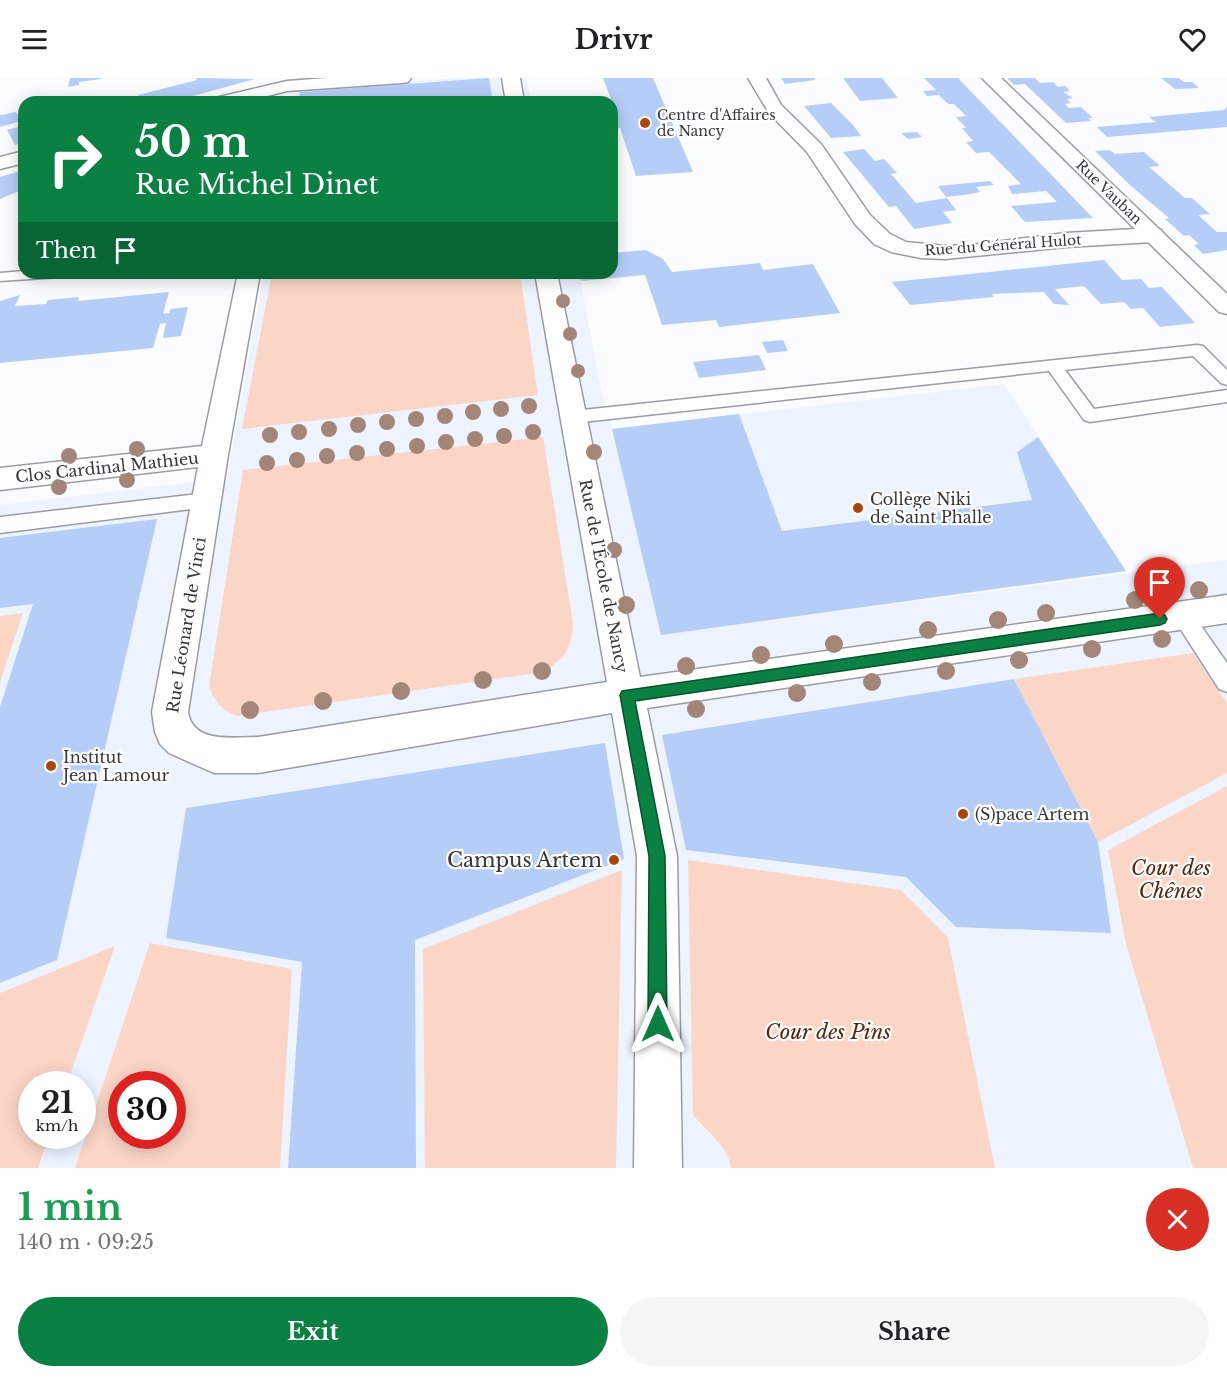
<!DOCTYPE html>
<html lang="en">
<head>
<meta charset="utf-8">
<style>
  body { margin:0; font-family:"Libre Baskerville",serif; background:#f6f6f6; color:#202124; height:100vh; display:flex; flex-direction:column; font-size:22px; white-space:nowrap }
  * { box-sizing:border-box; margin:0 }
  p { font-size:20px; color:#757577 }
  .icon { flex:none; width:33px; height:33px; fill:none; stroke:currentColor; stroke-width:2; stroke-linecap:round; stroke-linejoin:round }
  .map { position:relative; height:1090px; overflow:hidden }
  .sheet { display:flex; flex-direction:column; background:#fff; flex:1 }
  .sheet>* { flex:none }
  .hud { position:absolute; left:18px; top:18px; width:600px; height:183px; border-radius:18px; box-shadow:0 3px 15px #0003; background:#0b8043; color:#fff; overflow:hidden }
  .speed { position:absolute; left:18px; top:993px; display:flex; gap:12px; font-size:30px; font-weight:700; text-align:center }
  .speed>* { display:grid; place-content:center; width:78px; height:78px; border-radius:50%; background:#fff; box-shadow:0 3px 15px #0003; line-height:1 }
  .speed small { font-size:15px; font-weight:400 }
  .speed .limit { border:9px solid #d22; background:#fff; color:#111 }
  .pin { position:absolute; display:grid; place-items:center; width:51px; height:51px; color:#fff; margin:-62px -26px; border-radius:50% 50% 50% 0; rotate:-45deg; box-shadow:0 0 6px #0007 }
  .pin .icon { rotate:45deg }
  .me { position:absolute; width:66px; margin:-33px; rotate:0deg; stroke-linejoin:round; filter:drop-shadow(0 0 4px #0008) }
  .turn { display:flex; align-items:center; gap:21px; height:126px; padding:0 18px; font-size:27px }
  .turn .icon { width:78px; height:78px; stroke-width:2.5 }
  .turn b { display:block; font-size:42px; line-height:51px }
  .then { display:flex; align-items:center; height:57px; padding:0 18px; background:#0003; gap:12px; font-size:22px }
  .round { display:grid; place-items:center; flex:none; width:63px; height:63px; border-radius:32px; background:#f6f6f6 }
  .overview { display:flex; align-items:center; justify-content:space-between; height:102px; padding:0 18px }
  h1 { font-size:36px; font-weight:800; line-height:45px; color:#1e9e55 }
  .primary-button { display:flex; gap:12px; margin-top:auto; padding:12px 18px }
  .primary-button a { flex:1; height:69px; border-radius:36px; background:#0b8043; color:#fff; font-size:24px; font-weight:800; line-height:69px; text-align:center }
  .primary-button a+a { background:#f6f6f6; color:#202124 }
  header { display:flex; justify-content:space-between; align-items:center; height:78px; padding:0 18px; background:#fff; font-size:27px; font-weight:800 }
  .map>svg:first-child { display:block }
  .built { fill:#eef4ff; fill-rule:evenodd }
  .green { fill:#fbd6c7; fill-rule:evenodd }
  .building { fill:#b6cdf7 }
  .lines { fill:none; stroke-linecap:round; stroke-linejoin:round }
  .service-casing { stroke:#9a9ca0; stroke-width:3 }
  .minor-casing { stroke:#9a9ca0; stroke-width:3 }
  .tertiary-casing { stroke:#9a9ca0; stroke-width:3 }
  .service { fill:#fff; fill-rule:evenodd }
  .minor { fill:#fff; fill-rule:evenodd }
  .tertiary { fill:#fff; fill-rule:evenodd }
  .tree { fill:#a38677 }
  .route { fill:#0b8043; stroke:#07532c; stroke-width:1.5 }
  .poi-dot { fill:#a9460b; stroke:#fff; stroke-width:2 }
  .labels { text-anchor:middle; stroke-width:4.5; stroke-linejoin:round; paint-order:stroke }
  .far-poi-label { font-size:14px; fill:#373739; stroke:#fff; text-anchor:start }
  .far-street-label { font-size:14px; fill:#373739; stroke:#fff }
  .street-label { font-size:16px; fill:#373739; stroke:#fff }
  .poi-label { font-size:16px; fill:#373739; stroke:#fff; text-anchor:start }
  .near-poi-label { font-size:20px; fill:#373739; stroke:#fff; text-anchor:end }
  .near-park-label { font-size:20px; font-style:italic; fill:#5b2508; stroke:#fff }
</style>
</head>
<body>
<header><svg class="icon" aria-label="menu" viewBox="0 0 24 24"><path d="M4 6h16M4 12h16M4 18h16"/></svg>Drivr<svg class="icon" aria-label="heart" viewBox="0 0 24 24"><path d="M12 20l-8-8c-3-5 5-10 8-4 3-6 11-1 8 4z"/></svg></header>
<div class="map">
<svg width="1227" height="1090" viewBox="0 0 1227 1090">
  <rect width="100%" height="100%" fill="#fafcff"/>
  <path class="built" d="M458,0H526L532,24H294L296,12Z
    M264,195H579L602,316L613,351L1004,306L1126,493L759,544L1227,482V1090H0V427L227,400ZM32,1006H82V1058H32ZM122,1006H172V1058H122Z"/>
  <path class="green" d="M272,195H520L538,317L242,351Z
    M543,359L573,545C572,572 562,586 537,595L237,638C222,633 214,622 209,608L243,392Z
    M23,535L0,604V538Z
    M1193,575L1227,625V695L1098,764L1014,601Z
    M1227,708V1090H1193L1126,866L1108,772Z
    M688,782L901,812L948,860L995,1090H731C730,1071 705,1051 693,1037Z
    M622,792L616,1090H425L423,871Z
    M150,865L292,891L280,1090H75ZM122,1006H172V1058H122Z
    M115,868L67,1006H32V1058H49L38,1090H0V915Z"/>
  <path class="building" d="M70,0H101V1L79,4V7L68,9Z
    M196,0L255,1L171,24H122L140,20L138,17L197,2Z
    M489,0L493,24H298L300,14Z
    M603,0H653L693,94L636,98L620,50L612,51V24Z
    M781,0H814L815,2L785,6Z
    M843,0H882L898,20L860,23Z
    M924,0H958L1093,140L1025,144L1011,128L1057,124L1046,113L1012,116L1008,108L1021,106L989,74L976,75L966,64L973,63L962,50H966L956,39L966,38L954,26H948L939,17L927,18L923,13L936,12Z
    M1007,0H1035L1040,5L1053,4L1058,9L1065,8L1070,13L1063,14L1073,20L1067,21L1071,25L1065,26L1069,30L1081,29L1093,40H1088L1091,43L1066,45L1025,6L1014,7Z
    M1161,0H1179L1184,4H1192L1199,10L1175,11Z
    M831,25L853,47L861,58L831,60L804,28Z
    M1227,29V49L1107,59L1097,49L1156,44L1149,39L1224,32Z
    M16,34L21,43L0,49V37Z
    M24,44V64L15,67L7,52L23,48L21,45Z
    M917,54L922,59L908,61L901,55Z
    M864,71L875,83L884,81L897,95L891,96L916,125L947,120L956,132L943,134L952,145L914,151L896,128L889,129L843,74Z
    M1110,72L1115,76L1144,74L1160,88L1149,89L1185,120H1192L1210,136L1198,137L1217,154H1227V172L1203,176L1194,167L1199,166L1189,157L1184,158L1165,141L1169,140L1131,108L1095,73Z
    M24,92V111L0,121V99Z
    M990,103L994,107L976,109L980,114L964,117L946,119L938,108Z
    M646,172L663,181L672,194L760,185L763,192L813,186L840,235L719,249L716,242L662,247L645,197L581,203L579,195H612V175Z
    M1104,182L1122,202L1141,201L1149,210L1162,209L1195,245L1160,249L1143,230L1131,231L1124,224L1101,226L1084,208L1055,211L1069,227L1054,226L1044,214L992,216L994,219L910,227L892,204Z
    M169,214L163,236L169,235L171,231L188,229L181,258L163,260L166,245L160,246L153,270L0,285V223L20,217L15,228L46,226L48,222L79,219L78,223Z
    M783,262L788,273L767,275L762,264Z
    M759,277L766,292L699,300L693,284Z
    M739,336L782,453L1032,422L1017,374L1038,359L1126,493L661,557L612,351Z
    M157,441L57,882L0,905V629L33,526L0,530V460Z
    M1014,601L1098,764L1111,855L956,849L906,799L686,772L662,657Z
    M605,665L624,781L415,862L416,1090H288L302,884L166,860L186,730Z"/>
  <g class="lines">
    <g class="service-casing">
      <path id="service" d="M24,193V195H67L60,199L0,203V195Z
        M1197,267L1203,268L1227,292V307L1221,305L1193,278L1065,292L1094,331L1227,312V324L1090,344L1084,342L1049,293L573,345L567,343L564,339L567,335L573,333Z
        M207,415L214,417L216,422L214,427L207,429L0,455V439Z
        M1183,529L1190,532L1227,585V614L1219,611L1176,544L1173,538L1176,532Z"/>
    </g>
    <g class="minor-casing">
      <path id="minor" d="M327,0H411L408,4L402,5L287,13L243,24H212L215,20L287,3Z
        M502,0H520L524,24H506Z
        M748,0H766L781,27L821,66L870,137L890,156L906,164L945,168L971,167L1066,155L1153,150L1161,152L1164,157L1161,162L1153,164L1066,169L945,181L921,180L891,174L874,166L855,146L807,74L769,35Z
        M24,73V85L0,91V79Z
        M238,195H260L228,377L188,634C193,666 233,659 258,659L607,604L535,195H557L640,599L1227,517V545L647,630L677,778L682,1090H634L637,778L612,635L258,695H214L169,675L160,666L155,654L152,634L198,389L0,412V390L202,368Z"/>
    </g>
    <g class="tertiary-casing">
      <path id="tertiary" d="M982,0H1001L1227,216V236L1219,234Z"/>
    </g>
    <use href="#service" class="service"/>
    <use href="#minor" class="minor"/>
    <use href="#tertiary" class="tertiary"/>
  </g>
  <g class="tree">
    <circle cx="563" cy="223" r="7"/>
    <circle cx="570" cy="256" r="7"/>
    <circle cx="578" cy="293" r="7"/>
    <circle cx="529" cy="328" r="8"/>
    <circle cx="501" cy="331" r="8"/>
    <circle cx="473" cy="334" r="8"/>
    <circle cx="445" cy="338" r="8"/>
    <circle cx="416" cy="341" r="8"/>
    <circle cx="387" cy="344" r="8"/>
    <circle cx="358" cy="347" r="8"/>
    <circle cx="329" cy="351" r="8"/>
    <circle cx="299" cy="354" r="8"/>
    <circle cx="533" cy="354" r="8"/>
    <circle cx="270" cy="357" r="8"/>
    <circle cx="504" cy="358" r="8"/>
    <circle cx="475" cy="361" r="8"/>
    <circle cx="446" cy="364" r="8"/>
    <circle cx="417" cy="368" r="8"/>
    <circle cx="137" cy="371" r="8"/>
    <circle cx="387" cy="371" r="8"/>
    <circle cx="594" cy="374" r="8"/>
    <circle cx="357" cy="375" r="8"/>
    <circle cx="69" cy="378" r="8"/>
    <circle cx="327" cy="378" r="8"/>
    <circle cx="297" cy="382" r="8"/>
    <circle cx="267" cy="385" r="8"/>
    <circle cx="127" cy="402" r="8"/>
    <circle cx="59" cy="409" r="8"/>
    <circle cx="614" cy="472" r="8"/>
    <circle cx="1199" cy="512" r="9"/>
    <circle cx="1135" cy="522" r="9"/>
    <circle cx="626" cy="527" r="9"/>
    <circle cx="1046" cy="535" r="9"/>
    <circle cx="998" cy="542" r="9"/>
    <circle cx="928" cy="552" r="9"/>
    <circle cx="1162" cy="561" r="9"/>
    <circle cx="834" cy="566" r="9"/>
    <circle cx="1092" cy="571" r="9"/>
    <circle cx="761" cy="577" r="9"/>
    <circle cx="1019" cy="582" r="9"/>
    <circle cx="686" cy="588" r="9"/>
    <circle cx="542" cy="593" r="9"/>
    <circle cx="946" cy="593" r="9"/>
    <circle cx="483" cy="602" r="9"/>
    <circle cx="872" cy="604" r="9"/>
    <circle cx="401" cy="613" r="9"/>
    <circle cx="797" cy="615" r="9"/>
    <circle cx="323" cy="623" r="9"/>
    <circle cx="696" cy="631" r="9"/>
    <circle cx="250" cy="632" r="9"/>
  </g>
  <path class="route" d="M1160,535L1165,537L1167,541L1165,545L1160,547L635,623L665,778L667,946L664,952L658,955L651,952L648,946L649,778L620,617L622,613Z"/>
  <g class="poi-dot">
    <circle cx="645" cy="45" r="6"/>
    <circle cx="858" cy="430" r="6"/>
    <circle cx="51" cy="688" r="6"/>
    <circle cx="963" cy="736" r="6"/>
    <circle cx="614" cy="782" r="6"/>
  </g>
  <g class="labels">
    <g class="far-poi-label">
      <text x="657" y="42">Centre d'Affaires<tspan x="657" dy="16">de Nancy</tspan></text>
    </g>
    <g class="far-street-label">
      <text transform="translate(1109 114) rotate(44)" y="5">Rue Vauban</text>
      <text transform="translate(1003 167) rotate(-4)" y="5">Rue du Général Hulot</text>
    </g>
    <g class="street-label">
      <text transform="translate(107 389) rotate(-6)" y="6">Clos Cardinal Mathieu</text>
      <text transform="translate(604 498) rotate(79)" y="6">Rue de l'École de Nancy</text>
      <text transform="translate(186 547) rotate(-81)" y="6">Rue Léonard de Vinci</text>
    </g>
    <g class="poi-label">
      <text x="870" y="427">Collège Niki<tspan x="870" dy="18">de Saint Phalle</tspan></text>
      <text x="63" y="685">Institut<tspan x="63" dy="18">Jean Lamour</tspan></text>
      <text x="975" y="742">(S)pace Artem</text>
    </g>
    <g class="near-poi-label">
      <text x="602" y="789">Campus Artem</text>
    </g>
    <g class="near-park-label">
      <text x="1171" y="797">Cour des<tspan x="1171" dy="23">Chênes</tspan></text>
      <text x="828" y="961">Cour des Pins</text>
    </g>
  </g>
</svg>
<div class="speed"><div>21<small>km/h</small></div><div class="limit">30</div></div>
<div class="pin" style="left:1160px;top:541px;background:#d93025"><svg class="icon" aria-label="arrive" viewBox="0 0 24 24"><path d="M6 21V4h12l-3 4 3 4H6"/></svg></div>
<svg class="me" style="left:658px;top:946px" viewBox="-20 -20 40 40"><path d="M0-17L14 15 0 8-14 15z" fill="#0b8043" stroke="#fff" stroke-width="4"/></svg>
<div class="hud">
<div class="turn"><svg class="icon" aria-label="right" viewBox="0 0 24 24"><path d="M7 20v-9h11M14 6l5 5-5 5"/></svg><div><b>50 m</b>Rue Michel Dinet</div></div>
<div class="then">Then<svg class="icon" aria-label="arrive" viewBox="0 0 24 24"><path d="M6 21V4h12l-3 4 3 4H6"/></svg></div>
</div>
</div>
<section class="sheet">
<div class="overview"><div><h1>1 min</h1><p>140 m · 09:25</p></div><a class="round" style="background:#d93025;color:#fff"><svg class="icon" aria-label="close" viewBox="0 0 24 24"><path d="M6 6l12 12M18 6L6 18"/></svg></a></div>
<div class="primary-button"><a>Exit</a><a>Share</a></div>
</section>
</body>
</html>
